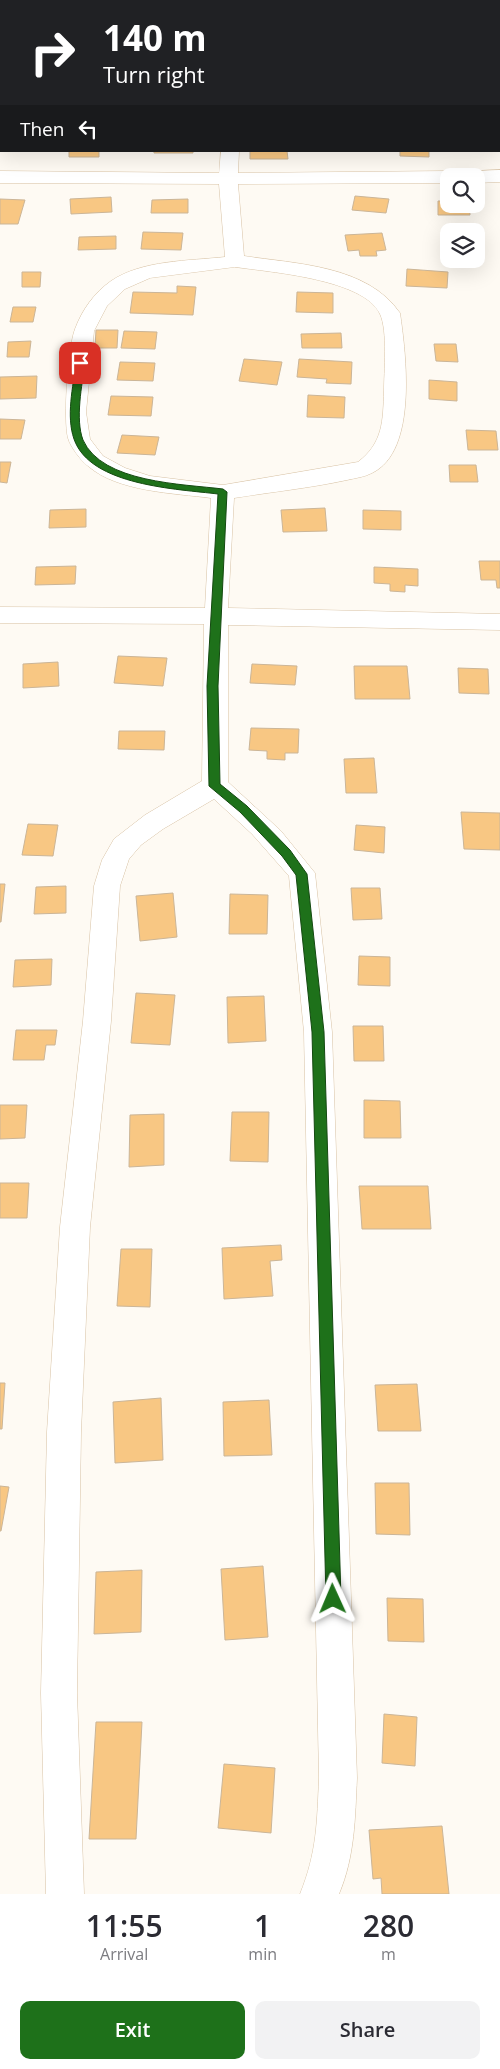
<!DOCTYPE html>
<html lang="en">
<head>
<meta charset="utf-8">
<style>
  body { margin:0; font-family:"Open Sans",sans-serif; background:#f2f2f3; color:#2b2b33; height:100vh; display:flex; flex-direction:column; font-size:19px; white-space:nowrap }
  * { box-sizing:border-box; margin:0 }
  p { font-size:16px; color:#7c7c81 }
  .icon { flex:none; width:28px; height:28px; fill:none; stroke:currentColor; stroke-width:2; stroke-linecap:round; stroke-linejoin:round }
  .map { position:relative; height:1894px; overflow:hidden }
  .panel { display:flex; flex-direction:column; background:#fff; flex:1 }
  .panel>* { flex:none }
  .top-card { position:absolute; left:0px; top:0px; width:500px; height:152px; box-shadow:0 5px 20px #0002; background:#202124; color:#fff; overflow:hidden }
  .buttons { position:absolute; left:440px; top:168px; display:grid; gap:10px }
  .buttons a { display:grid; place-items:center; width:45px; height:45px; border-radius:10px; background:#fff; box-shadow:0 5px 20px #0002; font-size:25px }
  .pin { position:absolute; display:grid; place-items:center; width:42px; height:42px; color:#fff; margin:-21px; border-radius:10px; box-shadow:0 2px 8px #0006 }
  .me { position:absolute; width:55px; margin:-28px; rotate:359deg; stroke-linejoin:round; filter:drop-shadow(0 0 4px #0008) }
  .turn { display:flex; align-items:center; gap:18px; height:105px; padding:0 20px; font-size:22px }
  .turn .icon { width:65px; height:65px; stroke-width:2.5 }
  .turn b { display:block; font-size:35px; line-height:42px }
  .then { display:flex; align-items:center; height:48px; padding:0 20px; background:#0003; gap:10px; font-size:19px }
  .eta { display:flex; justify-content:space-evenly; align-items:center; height:85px; text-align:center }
  .eta b { font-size:30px; font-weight:600; line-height:35px }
  .action { display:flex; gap:10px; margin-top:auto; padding:10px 20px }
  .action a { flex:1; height:58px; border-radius:10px; background:#1e711a; color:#fff; font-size:20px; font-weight:600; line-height:58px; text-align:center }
  .action a+a { background:#f2f2f3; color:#2b2b33 }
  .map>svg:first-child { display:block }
  .building { fill:#f8c783; stroke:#cbb597 }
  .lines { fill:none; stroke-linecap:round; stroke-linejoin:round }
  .minor-casing { stroke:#d8c2a4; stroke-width:1 }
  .minor { fill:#fff; fill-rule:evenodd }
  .route { fill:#1e711a; stroke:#144911 }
</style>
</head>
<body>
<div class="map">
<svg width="500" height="1894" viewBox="0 0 500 1894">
  <rect width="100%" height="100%" fill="#fefaf3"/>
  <path class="building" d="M69,151H99V157H69Z
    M154,151H193V153H154Z
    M250,151H287L288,159H250Z
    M400,151H429V157L400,156Z
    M355,196L389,199L386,213L352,210Z
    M111,197L112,212L71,214L70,199Z
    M0,199L25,200L18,224H0Z
    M188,199V213H151L152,200Z
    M438,201H449V204H469L470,215H438Z
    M143,232L183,233L181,250L141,249Z
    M382,233L386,250L376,251L377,256H360L359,250L348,251L345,235Z
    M116,236V249L78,250L79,237Z
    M407,269L448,272L447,288L406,286Z
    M22,272H41L40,287H22Z
    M177,286L196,287L193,315L130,313L133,292L177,293Z
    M297,292L333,293V313L296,312Z
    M13,307H36L33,322H10Z
    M96,330H118L117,348H95Z
    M124,331L157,332L155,349L121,348Z
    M341,333L342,348H302L301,334Z
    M31,341L29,357H7L8,342Z
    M434,344H456L458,362L436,361Z
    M244,359L282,362L277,385L239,381Z
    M299,359L352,362L351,384L326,383L327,379L297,377Z
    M120,362L155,363L153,381L117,380Z
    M37,376L36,398L0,399V377Z
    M429,380L457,382V401L429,399Z
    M308,395L345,397L344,418L307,417Z
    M111,396L153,397L151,416L108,415Z
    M0,419L25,420L21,439H0Z
    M466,430L496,431L498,450H468Z
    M122,435L159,437L155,455L117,453Z
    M0,462H11L7,483L0,482Z
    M449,465H476L478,482H450Z
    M325,508L327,531L283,532L281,510Z
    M86,509V527L49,528L50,510Z
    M363,510L401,511V530L363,529Z
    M479,561H500V588H497L496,580H481Z
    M76,566L75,584L35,585L36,567Z
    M374,567L418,569V586L405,585V592L390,591V584L374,583Z
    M118,656L167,658L163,686L114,683Z
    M58,662L59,686L23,688V664Z
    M252,664L297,666L295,685L250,683Z
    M354,666H407L410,699H355Z
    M458,668L488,669L489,694L459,693Z
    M251,728L299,729L298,753H285V760L267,759V751L249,750Z
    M119,731H165L164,750L118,749Z
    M374,758L377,793H346L344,759Z
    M461,812L500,813V850L464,849Z
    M28,824L58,825L53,856L22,855Z
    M356,825L385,827L384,853L354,850Z
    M0,884H5L1,922H0Z
    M66,886V913L34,914L36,887Z
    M351,888H380L382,919L353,920Z
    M173,893L177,937L140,941L136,896Z
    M230,894L268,895L267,934H229Z
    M359,956L390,957V986L358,985Z
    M52,959L51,985L13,987L15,960Z
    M136,993L175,995L170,1045L131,1043Z
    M264,996L266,1041L228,1043L227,997Z
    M353,1026H383L384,1061H354Z
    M16,1030H57L55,1045H46L44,1060H13Z
    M364,1100L400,1101L401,1138H364Z
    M0,1105H27L25,1138L0,1139Z
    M232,1112H269L268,1162L230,1161Z
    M164,1114V1165L129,1167L130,1115Z
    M0,1183H29L27,1218H0Z
    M359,1186H428L431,1229H362Z
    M281,1245L282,1260L270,1261L273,1296L224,1299L222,1248Z
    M121,1249H152L150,1307L117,1306Z
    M0,1383H5L2,1429H0Z
    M417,1384L421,1431H378L375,1385Z
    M161,1398L163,1460L115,1463L113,1402Z
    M269,1400L272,1455L224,1456L223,1402Z
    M375,1483H409L410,1535L376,1534Z
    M0,1486L9,1487L1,1531H0Z
    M263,1566L268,1637L225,1640L221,1569Z
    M142,1570L141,1632L94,1634L96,1572Z
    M387,1598L423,1599L424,1642L388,1641Z
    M384,1714L417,1717L415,1766L382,1763Z
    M96,1722H142L136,1839H89Z
    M224,1764L275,1768L271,1833L218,1828Z
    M442,1826L449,1894H382L381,1878L373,1879L369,1830Z"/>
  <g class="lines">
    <g class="minor-casing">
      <path id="minor" d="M286,0H302V1H286Z
        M221,151H239L238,173L449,171L458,176H449V183L238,184L244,256C296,264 367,265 400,313C406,354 418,451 372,473C365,477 355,478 347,480C310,488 271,492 234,498L228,608L500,614V630L228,625V782L281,831L315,873L332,1032L357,1778C355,1818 355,1856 339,1894H300C317,1852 317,1822 319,1778L304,1032L289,876L252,834L214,799L163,829L141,845L129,859L120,886L111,1021L90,1227L81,1432L77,1693L84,1894H46L41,1693L47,1432L60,1227L83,1021L94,886L102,860L114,839L145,815L202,781L204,624L0,623V607L205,608L211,498C174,493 118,492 88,466C81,461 70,446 68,438C63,420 68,347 75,329C82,310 94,293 111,281C142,260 189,261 225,257L219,184L0,183V171L219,173ZM235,267C270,272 364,279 380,314C388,331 384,372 384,391C383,421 383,443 358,462L223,485L150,476L125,468L103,456L90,439L86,412L94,331L107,306L125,289L150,278Z
        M500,170V182L476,183V176H467L476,171Z"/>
    </g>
    <use href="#minor" class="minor"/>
  </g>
  <path class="route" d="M80,361L85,363C82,385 75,419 83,440C102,483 183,484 223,489L227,492L218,686L220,784L247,806L290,850L307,874L324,1032L341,1599L338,1604L333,1606L328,1604L326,1599L312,1032L296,875L282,856L240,812L209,786L207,686L218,494C178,489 90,486 74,439C66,416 73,387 76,363Z"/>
</svg>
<div class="buttons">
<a><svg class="icon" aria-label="search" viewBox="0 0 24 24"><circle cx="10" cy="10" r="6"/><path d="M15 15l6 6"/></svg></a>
<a><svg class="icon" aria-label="layers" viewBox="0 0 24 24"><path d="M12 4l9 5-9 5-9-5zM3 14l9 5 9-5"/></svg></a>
</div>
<div class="pin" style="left:80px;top:363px;background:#d93025"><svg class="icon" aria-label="arrive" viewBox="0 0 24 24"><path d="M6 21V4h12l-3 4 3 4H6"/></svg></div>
<svg class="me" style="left:333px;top:1599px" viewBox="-20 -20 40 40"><path d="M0-17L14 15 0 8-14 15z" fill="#1e711a" stroke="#fff" stroke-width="4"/></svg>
<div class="top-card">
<div class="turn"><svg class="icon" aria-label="right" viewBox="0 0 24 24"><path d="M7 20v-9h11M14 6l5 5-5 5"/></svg><div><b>140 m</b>Turn right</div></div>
<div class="then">Then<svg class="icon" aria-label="left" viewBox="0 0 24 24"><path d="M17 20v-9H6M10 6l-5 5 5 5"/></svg></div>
</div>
</div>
<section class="panel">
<div class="eta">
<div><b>11:55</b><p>Arrival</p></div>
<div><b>1</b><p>min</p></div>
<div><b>280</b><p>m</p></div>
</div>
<div class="action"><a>Exit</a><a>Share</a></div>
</section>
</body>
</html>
